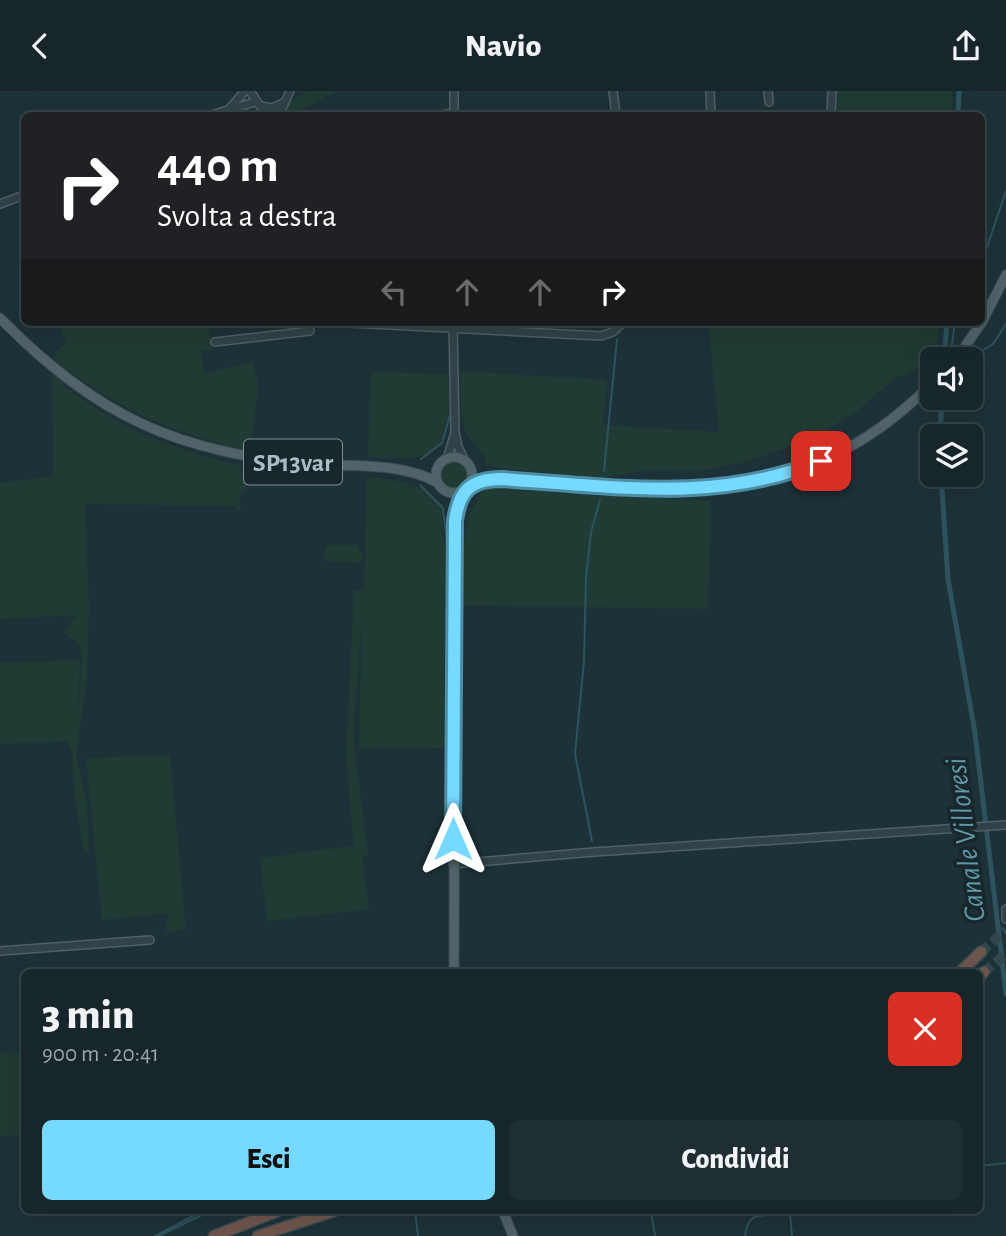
<!DOCTYPE html>
<html lang="it">
<head>
<meta charset="utf-8">
<style>
  body { margin:0; font-family:"Alegreya Sans",sans-serif; background:#1f2e32; color:#f1f3f6; height:100vh; display:flex; flex-direction:column; font-size:26px; white-space:nowrap }
  * { box-sizing:border-box; margin:0 }
  p { font-size:23px; color:#9ea5a8 }
  .icon { flex:none; width:38px; height:38px; fill:none; stroke:currentColor; stroke-width:2; stroke-linecap:round; stroke-linejoin:round }
  .map { position:relative; flex:1; overflow:hidden }
  .panel { position:absolute; left:21px; top:878px; width:962px; height:245px; display:flex; flex-direction:column; background:#16262a; border-radius:10px; box-shadow:0 7px 28px #0002,0 0 0 2px #354347 }
  .panel>* { flex:none }
  .hud { position:absolute; left:21px; top:21px; width:964px; height:214px; border-radius:10px; box-shadow:0 7px 28px #0002,0 0 0 2px #354347; background:#202124; color:#fff; overflow:hidden }
  .tools { position:absolute; left:920px; top:256px; display:grid; gap:14px }
  .tools a { display:grid; place-items:center; width:63px; height:63px; border-radius:10px; background:#16262a; box-shadow:0 7px 28px #0002,0 0 0 2px #354347; font-size:35px }
  .pin { position:absolute; display:grid; place-items:center; width:60px; height:60px; color:#fff; margin:-30px; border-radius:14px; box-shadow:0 4px 10px #0006 }
  .me { position:absolute; width:77px; margin:-38px; rotate:0deg; stroke-linejoin:round; filter:drop-shadow(0 0 5px #0008) }
  .turn { display:flex; align-items:center; gap:24px; height:147px; padding:0 21px; font-size:32px }
  .turn .icon { width:91px; height:91px; stroke-width:2.5 }
  .turn b { display:block; font-size:49px; line-height:60px }
  .lanes { display:flex; align-items:center; height:66px; padding:0 21px; background:#0003; justify-content:center; gap:35px; direction:ltr }
  .lanes .off { opacity:.35 }
  .round { display:grid; place-items:center; flex:none; width:74px; height:74px; border-radius:10px; background:#1f2e32 }
  .head { display:flex; align-items:center; justify-content:space-between; height:119px; padding:0 21px }
  h1 { font-size:42px; font-weight:800; line-height:52px }
  .primary-button { display:flex; gap:14px; margin-top:auto; padding:14px 21px }
  .primary-button a { flex:1; height:80px; border-radius:10px; background:#76daff; color:#111; font-size:28px; font-weight:800; line-height:80px; text-align:center }
  .primary-button a+a { background:#1f2e32; color:#f1f3f6 }
  header { display:flex; justify-content:space-between; align-items:center; height:91px; padding:0 21px; background:#16262a; font-size:32px; font-weight:800 }
  .map>svg:first-child { display:block }
  .green { fill:#203b34 }
  .lines { fill:none; stroke-linecap:round; stroke-linejoin:round }
  .stream { stroke:#2d535e; stroke-width:2 }
  .canal { stroke:#2d535e; stroke-width:5 }
  .major-tunnel { stroke:#32474d; stroke-width:9; stroke-dasharray:9 4.5; stroke-linecap:butt }
  .highway-tunnel { stroke:#32474d; stroke-width:10; stroke-dasharray:10 5; stroke-linecap:butt }
  .minor-casing { stroke:#4f6066; stroke-width:10 }
  .major-casing { stroke:#3e4e54; stroke-width:11 }
  .highway-casing { stroke:#3c4d52; stroke-width:13 }
  .minor { stroke:#314348; stroke-width:7 }
  .major { stroke:#4f6369; stroke-width:9 }
  .highway { stroke:#6f564d; stroke-width:10 }
  .route-casing { stroke:#4d8ea6; stroke-width:18 }
  .route { stroke:#76daff; stroke-width:12 }
  .labels { text-anchor:middle; stroke-width:7; stroke-linejoin:round; paint-order:stroke }
  .shield { fill:#17272c; stroke:#7f9197; stroke-width:2 }
  .shield-label { font-size:26px; font-weight:bold; fill:#abbec5 }
  .water-label { font-size:30px; font-style:italic; fill:#6098a8; stroke:#17272c }
</style>
</head>
<body>
<header><svg class="icon" aria-label="back" viewBox="0 0 24 24"><path d="M15 5l-7 7 7 7"/></svg>Navio<svg class="icon" aria-label="share" viewBox="0 0 24 24"><path d="M12 15V3M7 8l5-5 5 5M5 13v7h14v-7"/></svg></header>
<div class="map">
<svg width="1006" height="1145" viewBox="0 0 1006 1145">
  <rect width="100%" height="100%" fill="#1d3238"/>
  <path class="green" d="M308,0H338L290,24H282L290,10Z
    M838,0H952V24H837Z
    M58,231H208L212,259L201,260L204,282L253,271L258,295L251,354L245,353L244,359C173,341 127,323 68,279L62,293C123,340 169,357 242,375L241,384H249L247,401L239,404L241,417L238,419L235,415L85,413L89,515L87,584L76,666L87,712L89,764L84,759L75,707L72,659L66,650L0,653V572L80,569L78,630L82,563L80,554L63,542L76,524L0,528V392L53,385L52,283L56,260L66,252Z
    M708,231H939L936,268H933V273L894,288L857,320L815,346L746,371L704,379H648L600,387L497,377L487,373C483,358 468,351 464,336C460,319 461,297 460,280L607,289L603,334L719,341Z
    M371,281L448,283L450,320L439,354L426,364L411,367L368,366Z
    M439 384a15 15 0 1 1 30 0a15 15 0 1 1-30 0Z
    M367,386C397,389 422,391 442,416L443,447L449,456L445,657L359,658L362,527L353,644L368,764L362,766L369,818L267,830L260,767L354,755L346,666L354,499H364Z
    M486,395L711,410L708,518L463,514V462L468,425Z
    M327,454H357L363,465L361,472L325,470L323,462Z
    M170,664L186,839L166,841L168,822L102,829L86,667Z
    M24,961V1044L0,1045V962Z"/>
  <g class="lines">
    <path class="stream" d="M982,171L1006,100
      M950,268L955,231
      M969,268L993,253L1006,233
      M421,368L442,352L450,324
      M604,380L617,248
      M420,394L443,417C446,446 450,471 450,500
      M592,750L575,663L584,570L586,487L591,441L600,409
      M980,1075L1006,1072
      M415,1120L418,1145
      M651,1120L655,1145
      M155,1145L203,1120
      M159,1145L210,1120
      M745,1145C749,1114 767,1130 787,1120
      M792,1145L790,1123L793,1120"/>
    <path class="canal" d="M958,24L959,0
      M944,268L947,231
      M940,345L942,306
      M941,383L948,488L975,642L1006,903"/>
    <path class="major-tunnel" d="M954,268L966,254"/>
    <path class="highway-tunnel" d="M981,861L1006,839
      M984,881L1006,863"/>
    <g class="minor-casing">
      <path id="minor" d="M250,0L260,15L272,17L283,12
        M613,0L616,24
        M710,0L711,24
        M768,0L769,11
        M230,17L245,0
        M211,24L255,11
        M279,24L290,0
        M441,24L454,22
        M454,24V0
        M831,24L832,0
        M0,113L24,104
        M332,231L601,245L613,241L623,231
        M453,231L455,341L458,356L465,370
        M215,251L310,240L308,231
        M447,368L454,345
        M453,773L594,761L1006,734
        M1006,818V828
        M0,860L150,849"/>
    </g>
    <g class="major-casing">
      <path id="major" d="M0,227C96,325 177,362 313,373C352,376 404,371 438,392
        M982,231L1006,184
        M966,254L982,231
        M436 384a18 18 0 1 1 36 0a18 18 0 1 1-36 0Z
        M468,395L483,389L502,388C663,399 797,424 925,299
        M454,882L455,430L458,412L465,398
        M503,1120L513,1145"/>
    </g>
    <g class="highway-casing">
      <path id="highway" d="M959,882L981,861
        M980,885L984,881
        M214,1145L278,1120
        M258,1145L334,1120"/>
    </g>
    <use href="#minor" class="minor"/>
    <use href="#major" class="major"/>
    <use href="#highway" class="highway"/>
  </g>
  <g class="lines">
    <g class="route-casing">
      <path id="route" d="M453,748L455,430C459,400 470,388 502,388C612,395 715,413 821,370"/>
    </g>
    <use href="#route" class="route"/>
  </g>
  <g class="labels">
    <rect class="shield" x="244" y="348.5" width="98" height="45" rx="5"/>
    <g class="shield-label">
      <text x="293" y="380">SP13var</text>
    </g>
    <g class="water-label">
      <text transform="translate(965 749) rotate(-97)" y="10">Canale Villoresi</text>
    </g>
  </g>
</svg>
<div class="tools">
<a><svg class="icon" aria-label="sound" viewBox="0 0 24 24"><path d="M4 9h4l5-4v14l-5-4H4zM17 9q2 3 0 6"/></svg></a>
<a><svg class="icon" aria-label="layers" viewBox="0 0 24 24"><path d="M12 4l9 5-9 5-9-5zM3 14l9 5 9-5"/></svg></a>
</div>
<div class="pin" style="left:821px;top:370px;background:#d93025"><svg class="icon" aria-label="arrive" viewBox="0 0 24 24"><path d="M6 21V4h12l-3 4 3 4H6"/></svg></div>
<svg class="me" style="left:453px;top:748px" viewBox="-20 -20 40 40"><path d="M0-17L14 15 0 8-14 15z" fill="#76daff" stroke="#fff" stroke-width="4"/></svg>
<div class="hud">
<div class="turn"><svg class="icon" aria-label="right" viewBox="0 0 24 24"><path d="M7 20v-9h11M14 6l5 5-5 5"/></svg><div><b>440 m</b>Svolta a destra</div></div>
<div class="lanes"><svg class="icon off" aria-label="left" viewBox="0 0 24 24"><path d="M17 20v-9H6M10 6l-5 5 5 5"/></svg><svg class="icon off" aria-label="ahead" viewBox="0 0 24 24"><path d="M12 20V5M6 11l6-6 6 6"/></svg><svg class="icon off" aria-label="ahead" viewBox="0 0 24 24"><path d="M12 20V5M6 11l6-6 6 6"/></svg><svg class="icon" aria-label="right" viewBox="0 0 24 24"><path d="M7 20v-9h11M14 6l5 5-5 5"/></svg></div>
</div>
<section class="panel">
<div class="head"><div><h1>3 min</h1><p>900 m · 20:41</p></div><a class="round" style="background:#d93025;color:#fff"><svg class="icon" aria-label="close" viewBox="0 0 24 24"><path d="M6 6l12 12M18 6L6 18"/></svg></a></div>
<div class="primary-button"><a>Esci</a><a>Condividi</a></div>
</section>
</div>
</body>
</html>
